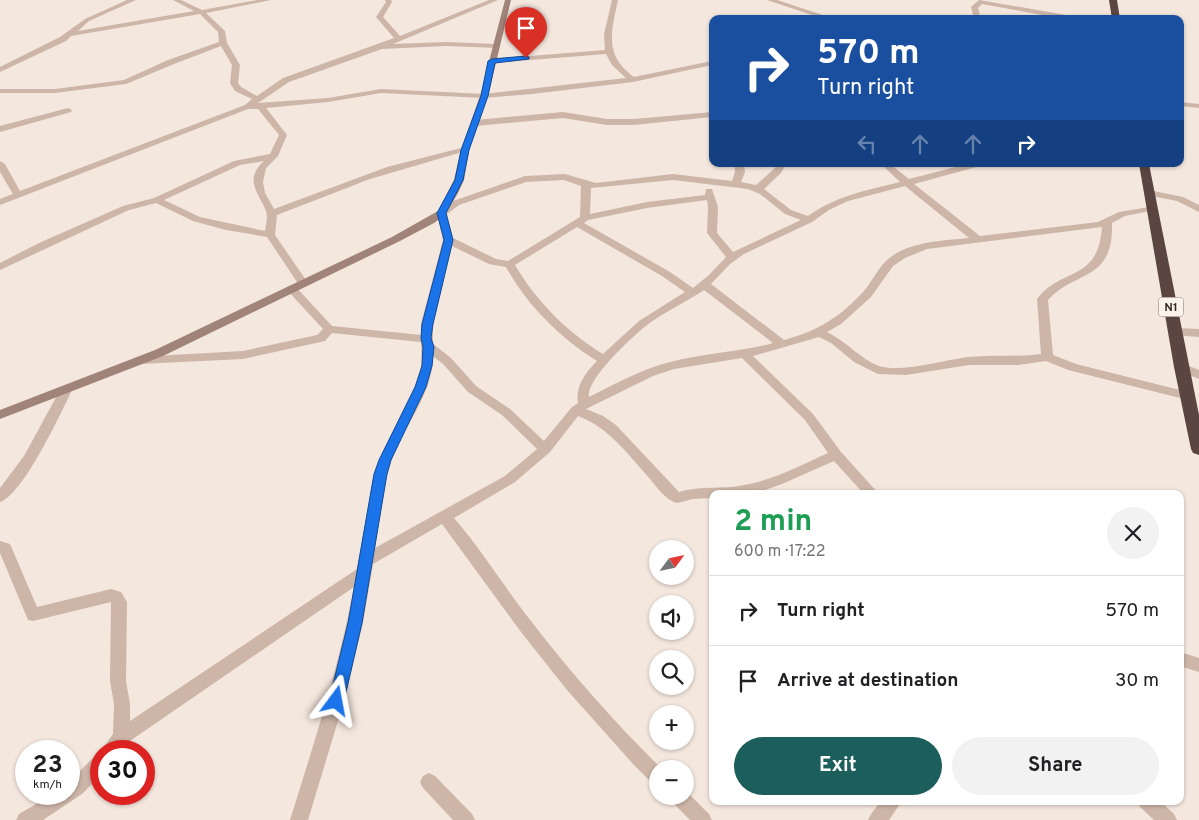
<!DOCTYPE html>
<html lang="en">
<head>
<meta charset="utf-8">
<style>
  body { margin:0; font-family:Overpass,sans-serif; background:#f2f2f2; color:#202124; height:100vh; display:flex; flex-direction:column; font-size:19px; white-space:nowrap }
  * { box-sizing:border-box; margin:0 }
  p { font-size:16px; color:#757577 }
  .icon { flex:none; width:28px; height:28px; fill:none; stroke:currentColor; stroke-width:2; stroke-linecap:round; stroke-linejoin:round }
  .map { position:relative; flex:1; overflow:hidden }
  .sheet { position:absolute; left:709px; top:490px; width:475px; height:315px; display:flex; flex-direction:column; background:#fff; border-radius:10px; box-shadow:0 1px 4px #0004 }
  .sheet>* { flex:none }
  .hud { position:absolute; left:709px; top:15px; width:475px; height:152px; border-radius:10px; box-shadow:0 1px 4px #0004; background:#1a4fa0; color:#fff; overflow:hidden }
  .needle { width:32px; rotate:57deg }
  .buttons { position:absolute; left:649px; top:540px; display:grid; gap:10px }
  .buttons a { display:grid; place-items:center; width:45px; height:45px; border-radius:50%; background:#fff; box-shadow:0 1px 4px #0004; font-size:25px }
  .speed { position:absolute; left:15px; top:740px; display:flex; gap:10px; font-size:25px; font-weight:700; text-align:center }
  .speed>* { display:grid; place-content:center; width:65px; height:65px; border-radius:50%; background:#fff; box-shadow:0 1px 4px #0004; line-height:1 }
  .speed small { font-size:12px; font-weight:400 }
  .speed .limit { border:8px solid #d22; background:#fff; color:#111 }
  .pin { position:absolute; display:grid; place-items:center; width:42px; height:42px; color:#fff; margin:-51px -21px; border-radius:50% 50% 50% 0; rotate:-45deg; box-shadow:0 0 5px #0007 }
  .pin .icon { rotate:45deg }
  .me { position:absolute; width:55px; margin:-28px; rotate:13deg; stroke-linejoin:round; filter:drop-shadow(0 0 4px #0008) }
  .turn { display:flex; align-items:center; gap:18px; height:105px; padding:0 25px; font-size:22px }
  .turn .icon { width:65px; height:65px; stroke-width:2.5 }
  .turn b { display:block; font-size:35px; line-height:42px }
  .lanes { display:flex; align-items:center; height:48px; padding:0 25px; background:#0003; justify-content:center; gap:25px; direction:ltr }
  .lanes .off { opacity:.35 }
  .round { display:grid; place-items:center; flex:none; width:52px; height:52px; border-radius:26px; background:#f2f2f2 }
  .headline { display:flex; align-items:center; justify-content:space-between; height:85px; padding:0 25px }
  h1 { font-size:30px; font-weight:700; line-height:38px; color:#1e9e55 }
  .primary-button { display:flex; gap:10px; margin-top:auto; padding:10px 25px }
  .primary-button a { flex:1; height:58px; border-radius:30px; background:#1c5e5b; color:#fff; font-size:20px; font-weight:700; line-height:58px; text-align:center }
  .primary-button a+a { background:#f2f2f2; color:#202124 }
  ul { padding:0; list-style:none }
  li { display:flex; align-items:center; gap:15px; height:70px; padding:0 25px; border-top:1px solid #e0e0e0 }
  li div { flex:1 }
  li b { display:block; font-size:19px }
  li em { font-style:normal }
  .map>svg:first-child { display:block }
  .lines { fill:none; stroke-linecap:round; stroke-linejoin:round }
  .street { fill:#cdb5a8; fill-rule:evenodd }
  .secondary { fill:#a18479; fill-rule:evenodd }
  .highway { fill:#5b4540; fill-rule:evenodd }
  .route { fill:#1a73e8; stroke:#114b97 }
  .labels { text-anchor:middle; stroke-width:4; stroke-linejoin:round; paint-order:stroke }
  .shield { fill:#fbf2ea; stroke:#736763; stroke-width:1 }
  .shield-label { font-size:12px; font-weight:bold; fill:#392c29 }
</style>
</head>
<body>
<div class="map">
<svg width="1199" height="820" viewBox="0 0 1199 820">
  <rect width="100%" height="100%" fill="#f4e7de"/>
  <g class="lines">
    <path class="street" d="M127,0H136L89,21L78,31L194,11L173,0H181L202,10L257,0H271L206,13L225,31L227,43L240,65L238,83L241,87L257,96L283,78L394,38L376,17L386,2L385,0H391L392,2L383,17L400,36L489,0H498L393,44L446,42L496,44H499V48L446,46L382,49L289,82L258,103L328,98L381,89L484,94L626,78L612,65L606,54L492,63L488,61L492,59L605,50L604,34L612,0H618C611,33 604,55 634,77L712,61V65L633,82L532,94L484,98L381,93L328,102L266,108L287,135L278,156L266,168L263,182L265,193L274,209L387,167L465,147L469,150L370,179L277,215L275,235L308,283L307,285H299L267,237L226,230L193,221L156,203L129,210L0,270V263L39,243L123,206L154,198L234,161L270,154L279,135L258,109H248L0,205V199L13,194L0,172V161L5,164L20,191L245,105L252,99L235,91L230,83L232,65L221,46L174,64L126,84L55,93H0V89H55L124,80L168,60L219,42L218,32L200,14L71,36L66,41L0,72V67L60,37L85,19ZM264,161C243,180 259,193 266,211C268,217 266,225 265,231L200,217L164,200L240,165Z
      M767,0H777L835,19H824Z
      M979,0L1072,16L1076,18L1064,19L982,4L978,8L981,19H974L971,7Z
      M1180,102L1199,104V108L1180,106Z
      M68,108L72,110L71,112L0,132V126Z
      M563,112L607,119H634L712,112V117L634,125H607L563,118L476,126L472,123L476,120Z
      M734,164H744L745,172L741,182L756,185L774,169L778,164H786L781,173L764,189L791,210L808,216C836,196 867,190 900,182L881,164H890L909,179L967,164H981L980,166L914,184L980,236L1098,222L1119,212L1155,206V210L1125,216L1112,223C1114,282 1075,270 1048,300L1053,355L1076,364L1188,392L1194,396L1188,400L1068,370L1046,361L1018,365H969L906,375L878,374L854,362L831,343L819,337L753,356L813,414L841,452L879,494H864L834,461L782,484L753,494H712V498L693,499L677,503C666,500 658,489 651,480C629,456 610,428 578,416L550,452L515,482L454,518C482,550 504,587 531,621C571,673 615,723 662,769H658V785L652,783L634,765L567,690L521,632L442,524L373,564L363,623L344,701L308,820H290C314,743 339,667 354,587L127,743L120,751H101L113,734L114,704L110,681L111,602L33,621L28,620L0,553V541L10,544L37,607L111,589L121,592L127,602L126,681L130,704V721L357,569L374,474C385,438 416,402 421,366C422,358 421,350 421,342L332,333L325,341L243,359L140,364L134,360L136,357L243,351L317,335L323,329L287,290L286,288L291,285L295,286L332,326L421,335V324L443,240L437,213L453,201L525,176L565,174L596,183L673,174L732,181L735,172ZM564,180L581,186L580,217L508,261L496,259L453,238L447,214L459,205L526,182ZM673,180L748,189L760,194L785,214L801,220L733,252L717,233L718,207L712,189H706L705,195L647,202L590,214L591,188ZM905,186L969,238C942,241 906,241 885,262C876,271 871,284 862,293C839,318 817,331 784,340L711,284L730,264L744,254L812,222L829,210L848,201ZM707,200L708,207L707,233L726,257L709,275L693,288L670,272L584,223L588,220L647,208ZM577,227L662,276L685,292L639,321L603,354C568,333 536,301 515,265ZM1102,227C1098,283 1062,266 1037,299L1041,354C1016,357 992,355 968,357C944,360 901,373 879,366C860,359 846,341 827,332L841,324L871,297L893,266L905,258L927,249ZM452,246L489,264L506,267C527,305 560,338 597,361C586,372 575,386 578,403L572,407L544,441L510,409L476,386L451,358L433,344V324ZM704,290L773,343C739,352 704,353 670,362C642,369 615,384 589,397C586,379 633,336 647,325C664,312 686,302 704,290ZM433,356L443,364L468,392L502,415L537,449L505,476L375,548C380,520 382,489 391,462C403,426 433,395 433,356ZM742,358L805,420L828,453C801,465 774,480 744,485C723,490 700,485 679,492L616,425L603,416L586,409L653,376L674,369Z
      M1149,190L1183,197L1199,205V212L1177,201L1146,195V191Z
      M1176,328L1199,329V337L1172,335L1170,332Z
      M1181,363L1199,370V379L1177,370L1175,367L1177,364Z
      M66,386L72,390C61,413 23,495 0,502V488L24,456L60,390Z
      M1180,652L1199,658V672L1180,666Z
      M101,754V775L82,794L43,820H16L19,814L53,794H69V782L95,756Z
      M429,773L435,776L472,814L475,820H453L423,788L420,782L423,776Z
      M685,790L709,814L712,820H690L672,802L669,796H685Z
      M881,801H902L889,820H868L871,814Z
      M1137,801H1160L1174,814L1177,820H1154L1140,807Z"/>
    <path class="secondary" d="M505,0H511L488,96L469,150L464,180L458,193L445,215L434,223L400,241L163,356L0,419V410L155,350L392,237L438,211L454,180L461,150L480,96Z"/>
    <path class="highway" d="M1109,0H1117L1120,19H1112Z
      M1139,164H1149L1199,415V455L1193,453L1191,449L1174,367Z"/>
  </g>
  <path class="route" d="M526,56L529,57V59L495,63L488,96L469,150L463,180L446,213L453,240L433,324L431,338L434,347L432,366L426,387L391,460L387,474L362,623L344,701L342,706L336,708L331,706L329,701L348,623L374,474L379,460L415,387L422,366L423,347L421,338L422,324L444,240L437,213L455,180L461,150L481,96L488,61L492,59Z"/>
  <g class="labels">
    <rect class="shield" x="1158.5" y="297.5" width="25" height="19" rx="4"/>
    <g class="shield-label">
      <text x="1171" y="311">N1</text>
    </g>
  </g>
</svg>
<div class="buttons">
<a><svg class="needle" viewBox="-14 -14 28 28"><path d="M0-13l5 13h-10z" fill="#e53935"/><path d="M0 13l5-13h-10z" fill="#757577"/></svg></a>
<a><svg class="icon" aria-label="sound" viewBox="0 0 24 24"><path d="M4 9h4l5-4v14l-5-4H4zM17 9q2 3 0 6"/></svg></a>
<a><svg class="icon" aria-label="search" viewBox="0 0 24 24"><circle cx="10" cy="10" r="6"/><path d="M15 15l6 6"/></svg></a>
<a>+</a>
<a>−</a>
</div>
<div class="speed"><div>23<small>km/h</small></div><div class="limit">30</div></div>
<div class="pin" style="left:526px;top:58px;background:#d93025"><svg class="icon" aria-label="arrive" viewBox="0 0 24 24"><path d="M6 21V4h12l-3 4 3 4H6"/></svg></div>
<svg class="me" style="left:336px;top:701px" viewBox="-20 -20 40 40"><path d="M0-17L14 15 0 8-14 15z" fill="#1a73e8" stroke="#fff" stroke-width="4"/></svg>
<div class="hud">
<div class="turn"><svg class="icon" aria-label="right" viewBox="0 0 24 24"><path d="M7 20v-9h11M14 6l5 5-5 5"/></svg><div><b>570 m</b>Turn right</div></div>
<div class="lanes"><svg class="icon off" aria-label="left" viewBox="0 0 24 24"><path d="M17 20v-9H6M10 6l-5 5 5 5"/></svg><svg class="icon off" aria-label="ahead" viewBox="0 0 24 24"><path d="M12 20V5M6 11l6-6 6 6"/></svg><svg class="icon off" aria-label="ahead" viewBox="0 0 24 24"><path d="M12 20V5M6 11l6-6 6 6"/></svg><svg class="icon" aria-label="right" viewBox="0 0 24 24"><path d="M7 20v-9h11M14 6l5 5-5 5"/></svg></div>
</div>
<section class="sheet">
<div class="headline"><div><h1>2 min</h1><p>600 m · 17:22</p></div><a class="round"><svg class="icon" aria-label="close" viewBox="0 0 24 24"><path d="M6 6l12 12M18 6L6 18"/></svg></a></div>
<ul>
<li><svg class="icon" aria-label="right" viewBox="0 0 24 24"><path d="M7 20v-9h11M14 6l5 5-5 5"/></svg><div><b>Turn right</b></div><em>570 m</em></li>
<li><svg class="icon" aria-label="arrive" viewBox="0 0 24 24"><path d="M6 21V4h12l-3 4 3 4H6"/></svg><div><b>Arrive at destination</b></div><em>30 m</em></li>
</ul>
<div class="primary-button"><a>Exit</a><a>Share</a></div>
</section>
</div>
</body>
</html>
